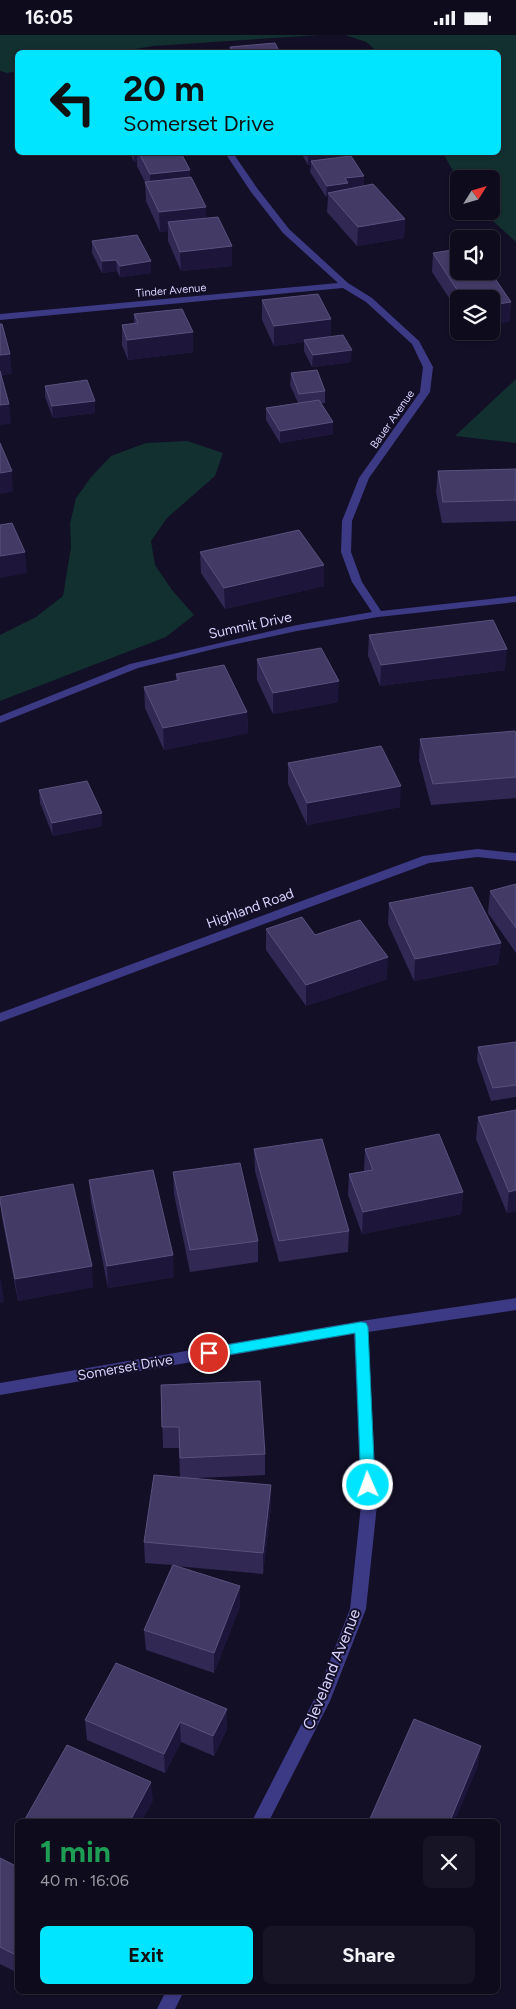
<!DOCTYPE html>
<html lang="en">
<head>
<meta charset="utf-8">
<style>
  body { margin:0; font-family:Figtree,sans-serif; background:#171425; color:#f1f3f6; height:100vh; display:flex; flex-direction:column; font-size:19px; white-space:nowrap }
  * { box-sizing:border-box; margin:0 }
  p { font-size:16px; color:#9b9ba3 }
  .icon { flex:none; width:28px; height:28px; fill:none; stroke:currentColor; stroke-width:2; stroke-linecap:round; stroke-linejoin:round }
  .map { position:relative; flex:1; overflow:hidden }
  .details { position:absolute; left:15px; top:1784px; width:485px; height:175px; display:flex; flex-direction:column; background:#0e0b1c; border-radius:8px; box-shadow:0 1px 4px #0004,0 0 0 1px #2e2b3b }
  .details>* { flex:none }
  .guide { position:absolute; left:15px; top:15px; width:486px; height:105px; border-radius:8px; box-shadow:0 1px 4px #0004,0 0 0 1px #2e2b3b; background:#00e5ff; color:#111; overflow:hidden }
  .needle { width:32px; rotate:53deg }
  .buttons { position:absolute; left:450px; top:135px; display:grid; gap:10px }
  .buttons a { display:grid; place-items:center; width:50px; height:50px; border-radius:8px; background:#0e0b1c; box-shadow:0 1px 4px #0004,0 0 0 1px #2e2b3b; font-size:25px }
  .pin { position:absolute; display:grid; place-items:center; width:42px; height:42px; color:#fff; margin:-21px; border:2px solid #fff; border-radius:50%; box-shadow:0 1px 5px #0007 }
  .me { position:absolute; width:55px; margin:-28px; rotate:358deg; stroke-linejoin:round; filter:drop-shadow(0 0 4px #0008) }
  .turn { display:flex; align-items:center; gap:18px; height:105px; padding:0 25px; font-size:22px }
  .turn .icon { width:65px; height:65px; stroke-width:2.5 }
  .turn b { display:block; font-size:35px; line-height:42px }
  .round { display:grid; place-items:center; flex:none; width:52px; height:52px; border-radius:8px; background:#171425 }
  .summary { display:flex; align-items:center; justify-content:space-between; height:85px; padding:0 25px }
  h1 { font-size:30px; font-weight:700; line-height:38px; color:#1e9e55 }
  .primary-button { display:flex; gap:10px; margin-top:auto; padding:10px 25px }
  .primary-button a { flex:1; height:58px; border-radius:8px; background:#00e5ff; color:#111; font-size:20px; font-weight:700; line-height:58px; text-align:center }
  .primary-button a+a { background:#171425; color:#f1f3f6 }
  .status { display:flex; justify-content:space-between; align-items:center; height:35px; padding:0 25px; background:#0e0b1c; direction:ltr }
  .status svg { height:14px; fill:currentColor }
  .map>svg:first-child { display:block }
  .green { fill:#12302f }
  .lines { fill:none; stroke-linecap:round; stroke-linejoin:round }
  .street { fill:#3d3a85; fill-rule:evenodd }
  .wall { fill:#312854 }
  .shaded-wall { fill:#1d163a }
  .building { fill:#433a66; stroke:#5a527e }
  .route { fill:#00e5ff; stroke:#0095a6 }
  .labels { text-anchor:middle; stroke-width:4; stroke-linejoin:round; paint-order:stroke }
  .far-street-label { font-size:11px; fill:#d9d4ff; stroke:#130f26 }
  .street-label { font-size:14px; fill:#d9d4ff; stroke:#130f26 }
  .near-street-label { font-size:16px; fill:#d9d4ff; stroke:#130f26 }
</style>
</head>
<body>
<div class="status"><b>16:05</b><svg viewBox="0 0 49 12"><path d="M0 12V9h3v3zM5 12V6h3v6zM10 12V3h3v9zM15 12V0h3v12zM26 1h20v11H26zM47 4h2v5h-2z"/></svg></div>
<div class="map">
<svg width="516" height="1974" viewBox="0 0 516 1974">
  <rect width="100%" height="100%" fill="#130f26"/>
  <path class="green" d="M0,0H320L153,11L118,17L18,18L17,36L7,38L0,36Z
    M345,0H516V207L482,176H491V144H459V147L443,118H499V18L378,17L366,7Z
    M516,344V408L455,401Z
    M187,406L223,418L215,441L167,483L151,506L155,530L172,555L194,580L166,602L0,666V600L36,582L63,561L71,512L70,489L76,463L92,441L111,421L146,408Z"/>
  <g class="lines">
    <path class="street" d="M225,118H233L257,153L289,194L348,248L372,263L419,306L433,332L430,357L369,443L352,486L351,517L362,547L381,576L516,561V567L378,582L297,596L218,613L138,633L0,688V681L130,629L297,590L372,577L352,547L341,517L342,486L359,443L420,357L423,332L412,309L366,267L343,253L0,285V279L338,248L283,198L251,157Z
      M477,814L516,818V826L477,822L429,828L0,987V978L423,821Z
      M516,1263V1275L368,1297L377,1470L366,1574L330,1666L269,1786H252L317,1659L350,1574L361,1470L354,1299L0,1360V1348L361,1286Z
      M166,1956H184L175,1974H157Z"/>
  </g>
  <path class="wall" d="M130,118H181L190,135V142L206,183L232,211V231L181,236L168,206V196L160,197L146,166L145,147L137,131V126L134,127Z
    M301,118H346V122L364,141V151L405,184L404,203L357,211L327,177L328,162H326L310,137L311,130H308Z
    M92,206L151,226V238L120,242L117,236L102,238L92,218Z
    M433,218L511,267L509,287L491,264H459V278L432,237Z
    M262,265L331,284V301L351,327L312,332L304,316V307L274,311L262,285Z
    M134,279L193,317L128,325L122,310V290L134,288Z
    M291,338L325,356V368H321L333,387V399L280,408L266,385V373L298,368L290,350Z
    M45,351L95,378L53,383L45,362Z
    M516,434V486L442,488L436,457L438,436Z
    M200,517L324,530V551L225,574L201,538Z
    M369,600L505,635L380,651L368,621Z
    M257,624L338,667L273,679L257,645Z
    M176,639L247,677L248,698L164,715L145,673L144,652L176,646Z
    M516,699V763L431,770L419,725L420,704Z
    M288,728L400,772L307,790L288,749Z
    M39,755L102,778V791L53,801L40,768Z
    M516,849V918L488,878L490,856Z
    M389,868L501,908L498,929L414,946L388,889Z
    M266,894L315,900L387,944L306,971L266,915Z
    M516,1007V1062L491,1066L477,1025L478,1012Z
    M516,1075V1176L507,1178L476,1104L478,1082Z
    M254,1114L349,1196L348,1217L279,1227L255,1136Z
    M365,1114L463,1157L461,1179L362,1199L348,1160L349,1139L364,1136Z
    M173,1137L258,1206V1227L190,1237L174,1159Z
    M89,1145L174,1242L108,1253L91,1167Z
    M0,1162L93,1252L18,1266L2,1183Z
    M161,1350L265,1419V1440L196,1443L271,1471L263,1539L175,1531L240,1571L214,1638L146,1615L144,1595L172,1530L145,1528L144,1507L180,1442L179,1413H163Z
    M116,1628L227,1694L214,1721L181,1707L165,1738L87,1705L85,1685Z
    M0,1823L18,1832V1938L0,1929Z"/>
  <path class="shaded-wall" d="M134,118H137V126L134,127Z
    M323,118H346V126H311V130H308V119Z
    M190,135V154L151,159L150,139Z
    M364,141V152L328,158V162H326L327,151L345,143Z
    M206,172V191L168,187V196L160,197L159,177Z
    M405,184L404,203L357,211L358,192Z
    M232,211V231L181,236L180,217Z
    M116,225L117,236L102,238V226Z
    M151,226V238L120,242V231Z
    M511,267L509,287L491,290V270Z
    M331,284V304L304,305V307L274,311V291Z
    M193,297V317L128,325L127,305Z
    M352,315L351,327L312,332L313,320Z
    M10,319L12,339L0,341V320Z
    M95,366V378L53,383L52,371Z
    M9,369L11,389L0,390V370Z
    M333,387V399L280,408V396Z
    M12,436L13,457L0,459V438Z
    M25,517L27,538L0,543V521Z
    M324,530V551L225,574L224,553Z
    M507,614L505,635L380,651L381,630Z
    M339,646L338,667L273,679V658Z
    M247,677L248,698L164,715L163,693Z
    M401,751L400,772L307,790V768Z
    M102,778V791L53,801L52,788Z
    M501,908L498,929L414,946L415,924Z
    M388,922L387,944L306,971V950Z
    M516,1155V1176L507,1178L509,1157Z
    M463,1157L461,1179L362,1199L363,1177Z
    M173,1220L174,1242L108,1253L107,1231Z
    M92,1231L93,1252L18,1266L15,1244Z
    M1,1245L4,1267L0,1268V1246Z
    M271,1450V1471L263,1539V1518Z
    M240,1551V1571L214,1638V1618Z
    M227,1674V1694L214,1721L213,1701Z
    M180,1687L181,1707L165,1738L164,1719Z
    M481,1711L478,1731L455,1786H450Z
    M151,1747L153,1766L142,1786H130Z"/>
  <path class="building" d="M275,8L280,18H232L230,12Z
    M139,118H181L190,135L150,139Z
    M307,118H323L308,119Z
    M351,121L364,141L345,143L348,148L327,151L311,126Z
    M191,142L206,172L159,177L145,147Z
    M373,149L405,184L358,192L328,158Z
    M218,182L232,211L180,217L168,187Z
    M137,200L151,226L120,231L116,225L102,226L92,206Z
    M459,214V236H490L511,267L491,270V264H463L433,218Z
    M318,259L331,284L274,291L262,265Z
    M182,274L193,297L127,305L122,290L138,288L134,279Z
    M0,289H2L10,319L0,320Z
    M343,300L352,315L313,320L304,305Z
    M317,335L325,356L299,359L291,338Z
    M0,336L9,369L0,370Z
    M87,345L95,366L52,371L45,351Z
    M319,365L333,387L280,396L266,373Z
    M0,408L12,436L0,438Z
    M516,434V465L443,467L438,436Z
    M12,488L25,517L0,521V490Z
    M299,495L324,530L224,553L200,517Z
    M493,585L507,614L381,630L369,600Z
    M321,613L339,646L273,658L257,624Z
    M224,630L247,677L163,693L144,652L179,645L176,639Z
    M515,696L516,699V742L433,749L420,704Z
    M381,711L401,751L307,768L288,728Z
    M87,746L102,778L52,788L39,755Z
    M516,849V893L490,856Z
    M472,852L501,908L415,924L389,868Z
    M302,882L315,900L360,885L388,922L306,950L266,894Z
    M516,1007V1050L493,1053L478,1012Z
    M516,1075V1155L509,1157L478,1082Z
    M439,1099L463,1157L363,1177L349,1139L373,1135L365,1114Z
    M322,1104L349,1196L279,1206L254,1114Z
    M240,1128L258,1206L190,1215L173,1137Z
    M153,1135L173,1220L107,1231L89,1145Z
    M73,1149L92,1231L15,1244L0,1166V1162Z
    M260,1346L265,1419L180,1423L179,1392H162L161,1350Z
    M154,1440L271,1450L263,1518L144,1507Z
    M173,1530L240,1551L214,1618L144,1595Z
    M116,1628L227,1674L213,1701L180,1687L164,1719L85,1685Z
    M414,1684L481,1711L450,1786H369Z
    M67,1710L151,1747L130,1786H24Z
    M0,1823L18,1832V1921L0,1912Z"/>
  <path class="route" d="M361,1287L366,1288L368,1292L375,1450L373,1454L368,1456L363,1454L361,1450L355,1298L209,1323L205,1322L203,1318L205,1314L209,1313Z"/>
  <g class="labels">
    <g class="far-street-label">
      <text transform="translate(171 255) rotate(-5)" y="4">Tinder Avenue</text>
      <text transform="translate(392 384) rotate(-55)" y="4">Bauer Avenue</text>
    </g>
    <g class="street-label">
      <text transform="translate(250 590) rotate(-12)" y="5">Summit Drive</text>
      <text transform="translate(250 873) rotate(-20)" y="5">Highland Road</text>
      <text transform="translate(125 1332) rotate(-10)" y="5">Somerset Drive</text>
    </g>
    <g class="near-street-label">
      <text transform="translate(331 1634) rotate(-68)" y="6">Cleveland Avenue</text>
    </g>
  </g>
</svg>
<div class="buttons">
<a><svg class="needle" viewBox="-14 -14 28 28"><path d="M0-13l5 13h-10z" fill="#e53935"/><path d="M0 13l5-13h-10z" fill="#9b9ba3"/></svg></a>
<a><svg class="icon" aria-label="sound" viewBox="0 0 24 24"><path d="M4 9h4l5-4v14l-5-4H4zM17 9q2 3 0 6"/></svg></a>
<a><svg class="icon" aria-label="layers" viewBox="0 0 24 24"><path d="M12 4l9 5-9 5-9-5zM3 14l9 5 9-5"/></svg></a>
</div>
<div class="pin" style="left:209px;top:1318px;background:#d93025"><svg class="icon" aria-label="arrive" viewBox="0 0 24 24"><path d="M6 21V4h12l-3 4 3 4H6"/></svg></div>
<svg class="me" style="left:368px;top:1450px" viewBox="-20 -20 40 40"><circle r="17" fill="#00e5ff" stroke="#fff" stroke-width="3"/><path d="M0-11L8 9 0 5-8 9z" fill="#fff"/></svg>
<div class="guide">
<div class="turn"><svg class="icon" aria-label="left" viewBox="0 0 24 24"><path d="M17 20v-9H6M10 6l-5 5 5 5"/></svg><div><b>20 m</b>Somerset Drive</div></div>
</div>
<section class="details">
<div class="summary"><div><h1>1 min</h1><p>40 m · 16:06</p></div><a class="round"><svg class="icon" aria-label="close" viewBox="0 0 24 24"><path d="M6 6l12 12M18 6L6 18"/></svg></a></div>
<div class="primary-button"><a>Exit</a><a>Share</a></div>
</section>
</div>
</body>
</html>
